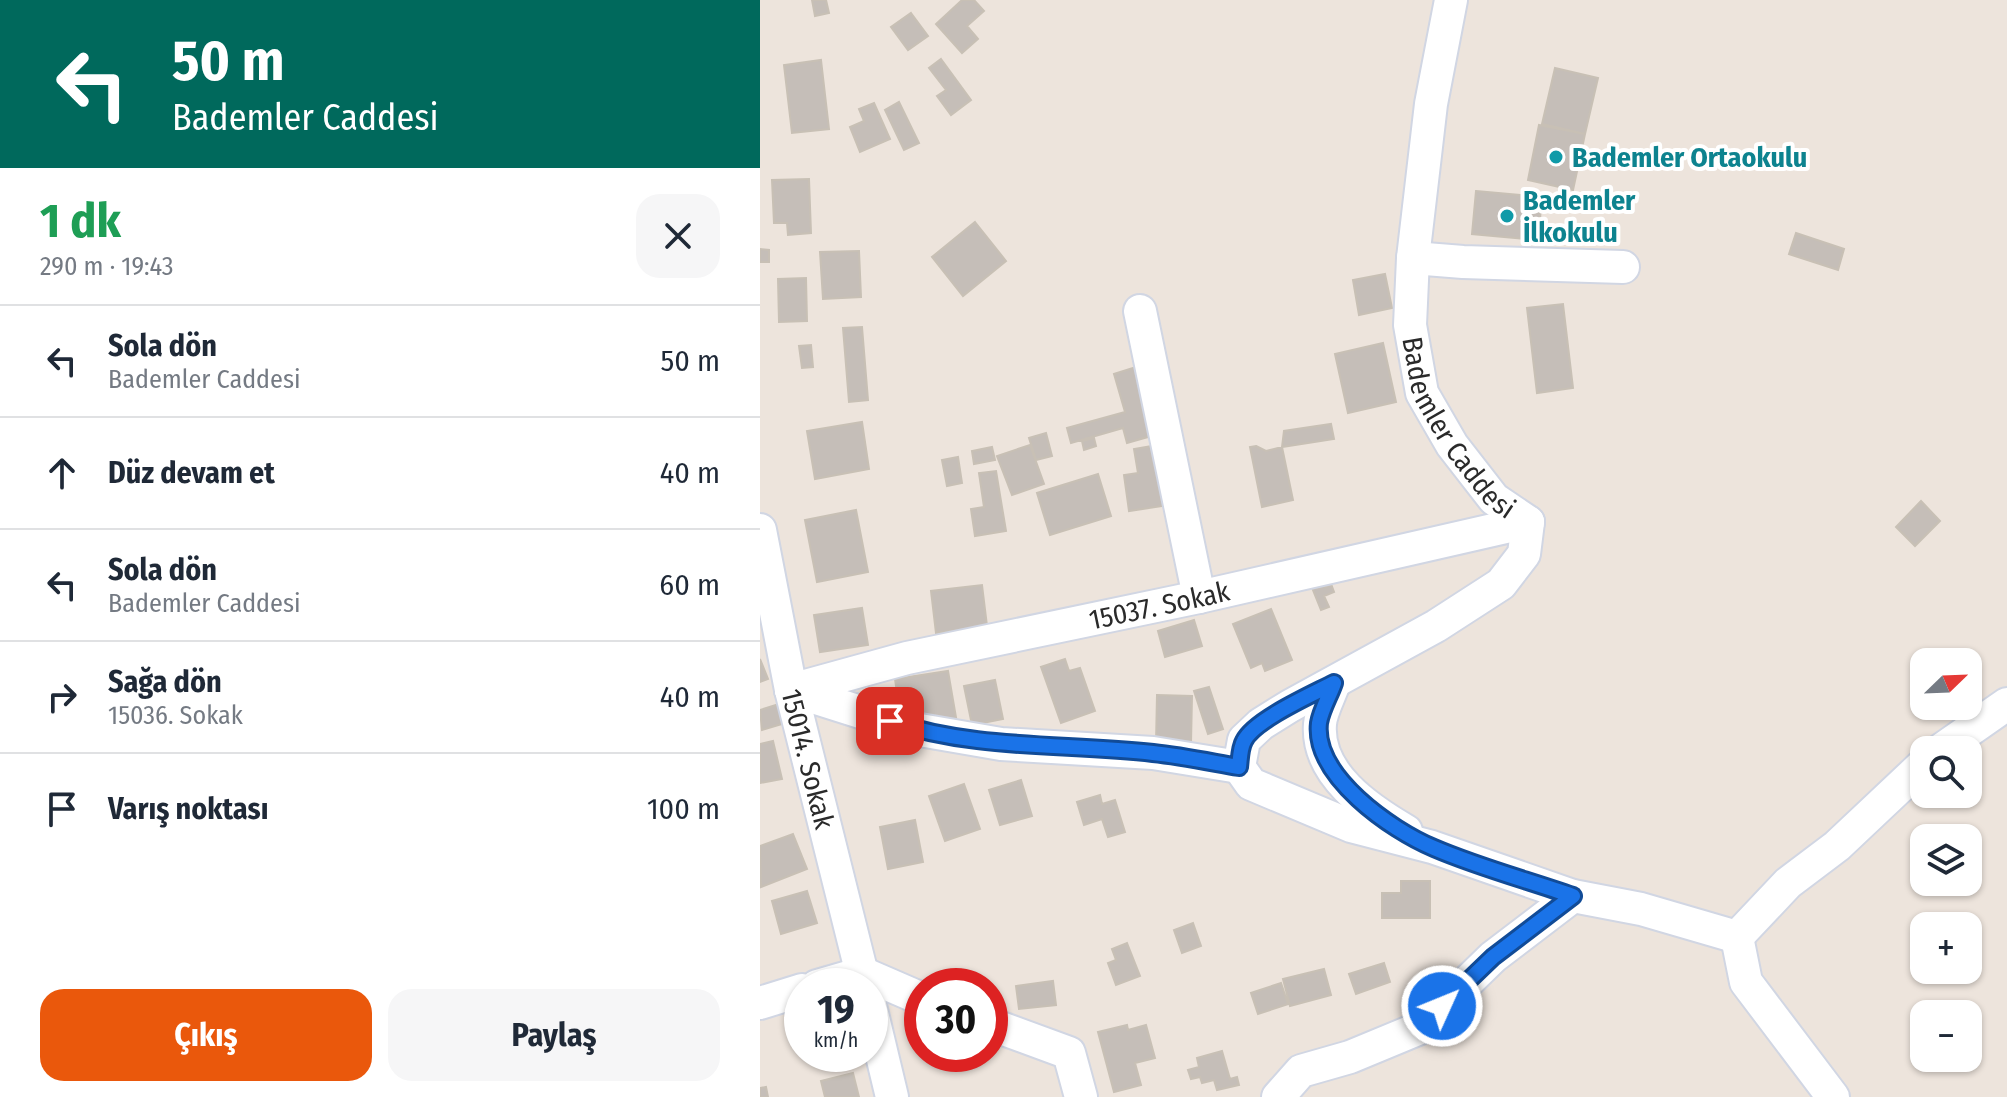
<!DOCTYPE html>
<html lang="tr">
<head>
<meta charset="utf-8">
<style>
  body { margin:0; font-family:"Fira Sans Condensed",sans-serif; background:#f6f6f7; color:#1f2937; height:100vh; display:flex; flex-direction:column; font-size:30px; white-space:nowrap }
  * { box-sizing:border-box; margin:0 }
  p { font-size:26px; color:#747a83 }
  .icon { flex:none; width:44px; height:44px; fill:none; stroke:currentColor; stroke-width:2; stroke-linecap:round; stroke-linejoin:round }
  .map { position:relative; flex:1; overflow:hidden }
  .details { display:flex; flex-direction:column; background:#fff; width:760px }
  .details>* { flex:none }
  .hud { background:#00695c; color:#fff; overflow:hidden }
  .needle { width:52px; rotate:67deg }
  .tools { position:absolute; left:1150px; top:648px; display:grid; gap:16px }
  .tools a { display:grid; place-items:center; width:72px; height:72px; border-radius:16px; background:#fff; box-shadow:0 2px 6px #0004; font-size:40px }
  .speed { position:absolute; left:24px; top:968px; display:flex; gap:16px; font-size:40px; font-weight:700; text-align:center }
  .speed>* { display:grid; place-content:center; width:104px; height:104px; border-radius:50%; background:#fff; box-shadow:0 2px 6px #0004; line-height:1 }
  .speed small { font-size:20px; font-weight:400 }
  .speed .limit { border:12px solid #d22; background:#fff; color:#111 }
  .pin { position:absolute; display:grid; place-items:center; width:68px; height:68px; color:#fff; margin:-34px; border-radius:16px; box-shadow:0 4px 12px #0006 }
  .me { position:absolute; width:88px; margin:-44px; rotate:46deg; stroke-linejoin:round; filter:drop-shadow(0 0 6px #0008) }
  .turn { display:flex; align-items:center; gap:28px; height:168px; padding:0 40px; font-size:36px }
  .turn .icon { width:104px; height:104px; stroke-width:2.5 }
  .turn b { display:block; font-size:56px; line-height:68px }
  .round { display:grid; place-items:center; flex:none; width:84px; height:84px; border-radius:24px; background:#f6f6f7 }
  .overview { display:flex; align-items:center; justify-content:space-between; height:136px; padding:0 40px }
  h1 { font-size:48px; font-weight:700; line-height:60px; color:#1e9e55 }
  .button { display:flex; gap:16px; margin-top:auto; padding:16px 40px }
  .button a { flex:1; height:92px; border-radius:24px; background:#ea580c; color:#fff; font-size:32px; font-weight:700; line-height:92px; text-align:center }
  .button a+a { background:#f6f6f7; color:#1f2937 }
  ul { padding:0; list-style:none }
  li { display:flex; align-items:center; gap:24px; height:112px; padding:0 40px; border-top:2px solid #e0e1e3 }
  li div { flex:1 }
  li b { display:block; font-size:30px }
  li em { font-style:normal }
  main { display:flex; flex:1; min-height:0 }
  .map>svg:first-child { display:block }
  .building { fill:#c5beb8; stroke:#c8c0b5; stroke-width:2 }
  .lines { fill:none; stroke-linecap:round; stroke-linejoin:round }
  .minor-casing { stroke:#d1d6e3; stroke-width:36 }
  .minor { stroke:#fff; stroke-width:32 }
  .route-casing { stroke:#114b97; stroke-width:20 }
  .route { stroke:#1a73e8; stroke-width:14 }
  .culture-dot { fill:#0f9aa8; stroke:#fff; stroke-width:3 }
  .labels { text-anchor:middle; stroke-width:8; stroke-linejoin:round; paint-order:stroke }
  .culture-label { font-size:28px; font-weight:bold; fill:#0d838f; stroke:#fff; text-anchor:start }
  .street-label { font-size:28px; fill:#2a2a2a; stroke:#fff }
</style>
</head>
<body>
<main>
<section class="details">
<div class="hud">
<div class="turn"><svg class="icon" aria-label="left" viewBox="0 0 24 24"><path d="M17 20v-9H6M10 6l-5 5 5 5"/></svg><div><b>50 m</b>Bademler Caddesi</div></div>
</div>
<div class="overview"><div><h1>1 dk</h1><p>290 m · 19:43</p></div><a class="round"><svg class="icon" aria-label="close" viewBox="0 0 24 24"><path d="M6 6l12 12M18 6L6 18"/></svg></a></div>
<ul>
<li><svg class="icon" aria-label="left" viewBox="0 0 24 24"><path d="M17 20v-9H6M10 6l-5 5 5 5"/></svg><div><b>Sola dön</b><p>Bademler Caddesi</p></div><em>50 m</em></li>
<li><svg class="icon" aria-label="ahead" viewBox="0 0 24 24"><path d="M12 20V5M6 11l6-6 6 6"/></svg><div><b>Düz devam et</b></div><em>40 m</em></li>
<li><svg class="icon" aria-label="left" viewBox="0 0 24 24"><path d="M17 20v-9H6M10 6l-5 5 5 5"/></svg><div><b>Sola dön</b><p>Bademler Caddesi</p></div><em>60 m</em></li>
<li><svg class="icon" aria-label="right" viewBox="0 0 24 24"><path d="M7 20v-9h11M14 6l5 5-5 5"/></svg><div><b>Sağa dön</b><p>15036. Sokak</p></div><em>40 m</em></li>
<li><svg class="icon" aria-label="arrive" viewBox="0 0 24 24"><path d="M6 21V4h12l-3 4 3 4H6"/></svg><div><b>Varış noktası</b></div><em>100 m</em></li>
</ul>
<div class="button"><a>Çıkış</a><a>Paylaş</a></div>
</section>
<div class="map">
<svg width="1247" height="1097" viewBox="0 0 1247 1097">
  <rect width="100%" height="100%" fill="#ede4dc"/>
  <path class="building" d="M52,0H66L69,13L55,16Z
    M202,0H214L224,11L207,26L218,39L202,53L176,24Z
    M151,13L168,36L148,50L131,27Z
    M181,59L211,100L191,115L177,96L186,90L169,68Z
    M61,60L69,129L32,133L24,65Z
    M795,68L838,78L825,134L782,124Z
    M139,102L159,143L144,150L125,110Z
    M114,103L130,139L100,152L90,127L104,121L99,109Z
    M779,125L825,134L813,190L768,180Z
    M49,179L51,233L28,235L27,223H14L12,180Z
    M716,191L782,197L778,240L712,234Z
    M215,222L246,261L203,296L172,257Z
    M1036,233L1084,249L1078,270L1029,254Z
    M0,249L9,250V262H0Z
    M99,251L101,297L63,299L60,252Z
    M625,274L632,308L599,315L593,280Z
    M46,278L47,321L19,322L18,279Z
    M803,304L813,388L777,393L767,308Z
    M102,327L108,400L89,402L83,328Z
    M623,343L636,402L588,413L575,354Z
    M51,345L53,367L42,368L39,346Z
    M376,367L395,435L367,443L363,428L311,443L307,428L365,412L354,374Z
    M102,422L109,469L55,479L47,431Z
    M571,424L574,439L522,447L524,431Z
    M286,433L292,456L276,460L269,438Z
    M334,438L336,446L324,450L322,441Z
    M270,445L284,484L252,495L237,456Z
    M398,445L409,505L369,511L364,475L378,473L374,449Z
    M496,446L506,451L522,447L533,500L502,507L490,447Z
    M232,447L235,460L214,464L212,451Z
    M198,457L202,483L187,486L182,460Z
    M236,471L246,531L215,536L211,509L224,507L219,473Z
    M338,474L351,516L290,535L277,493Z
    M1161,501L1180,521L1155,546L1136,527Z
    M96,510L108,572L57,582L45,520Z
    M563,581L565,587L571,584L574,592L564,596L569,607L561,610L551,585Z
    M222,585L227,626L176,633L171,591Z
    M102,608L108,645L60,652L54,615Z
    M511,609L532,660L505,671L502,663L491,668L473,624Z
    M434,620L442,646L405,657L398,631Z
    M0,659L8,679L0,682Z
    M305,659L309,671L320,668L335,711L301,723L281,667Z
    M188,671L198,729L141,720L135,679Z
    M235,680L243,719L212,725L204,686Z
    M449,687L463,729L448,734L434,691Z
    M397,695L432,696L431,743H396Z
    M19,704L25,723L2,730L0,710Z
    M13,741L22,779L0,783V744Z
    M261,780L272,816L240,825L229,790Z
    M204,784L220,829L185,841L169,796Z
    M340,795L342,804L355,800L365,832L348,837L342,819L324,825L317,802Z
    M155,820L163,862L128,869L120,827Z
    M33,834L47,869L1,887L0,846Z
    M641,881H670V918H622V893H641Z
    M47,891L57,923L21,934L12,901Z
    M433,923L441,946L422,953L414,930Z
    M367,943L380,976L356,985L348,963L356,960L352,949Z
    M624,963L630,982L596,994L589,974Z
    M564,969L571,995L530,1006L523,979Z
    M293,981L296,1005L259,1009L256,986Z
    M521,983L528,1004L498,1014L491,993Z
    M367,1025L368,1030L386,1025L395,1058L375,1063L381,1085L354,1092L338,1032Z
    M462,1051L470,1079L477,1077L479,1085L457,1090L454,1080L442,1083L440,1077L431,1079L428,1070L439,1067L437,1058Z
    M93,1073L99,1097H65L61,1081Z
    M6,1087L8,1097H0V1088Z"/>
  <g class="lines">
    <g class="minor-casing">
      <g id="minor">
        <path id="s1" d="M691,0L671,104L653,258L650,325L662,393L692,445L734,499L768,522L764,554L741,584L676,626L530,706L501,724L484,740L479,767L491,784L591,826L672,847L813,896L881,909L977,937"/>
        <path d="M653,258L703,262L863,267"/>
        <path d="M380,311L439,597"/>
        <path id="s2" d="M0,530L31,690L105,986"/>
        <path d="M574,683C570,695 561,711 560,724C556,774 608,809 646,831"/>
        <path id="s3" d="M31,690L147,658L439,597L768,522"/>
        <path d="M31,690L154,729L241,744L393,753L479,767"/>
        <path d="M1181,750L1247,704"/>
        <path d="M977,937L1028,883L1077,846L1164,764"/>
        <path d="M977,937L986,982L1073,1097"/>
        <path d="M57,986L102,973L162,999"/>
        <path d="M0,1003L42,990"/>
        <path d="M110,1005L132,1097"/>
        <path d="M230,1024L309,1053L321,1097"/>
        <path d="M518,1097L541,1071L590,1057L660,1028L733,957L813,896"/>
      </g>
    </g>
    <use href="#minor" class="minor"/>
  </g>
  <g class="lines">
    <g class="route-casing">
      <path id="route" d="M130,721C214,750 305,743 393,753C422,756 450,762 479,767C480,759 480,748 484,741C494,720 553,694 574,683C570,695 561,710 559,723C553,776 631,830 674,848C718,867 767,880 813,896L733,957L682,1006"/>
    </g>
    <use href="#route" class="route"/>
  </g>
  <g class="culture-dot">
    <circle cx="796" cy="157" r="8"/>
    <circle cx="747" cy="216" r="8"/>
  </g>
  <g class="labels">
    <g class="culture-label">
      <text x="812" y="167">Bademler Ortaokulu</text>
      <text x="763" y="210">Bademler<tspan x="763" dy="32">İlkokulu</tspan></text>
    </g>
    <g class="street-label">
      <text dy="10" stroke="none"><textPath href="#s1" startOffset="444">Bademler Caddesi</textPath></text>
      <text dy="10" stroke="none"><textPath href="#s3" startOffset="378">15037. Sokak</textPath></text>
      <text dy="10" stroke="none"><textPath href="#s2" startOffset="234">15014. Sokak</textPath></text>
    </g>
  </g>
</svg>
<div class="tools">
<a><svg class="needle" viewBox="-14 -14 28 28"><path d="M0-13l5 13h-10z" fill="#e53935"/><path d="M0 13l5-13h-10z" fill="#747a83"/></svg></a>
<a><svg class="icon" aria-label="search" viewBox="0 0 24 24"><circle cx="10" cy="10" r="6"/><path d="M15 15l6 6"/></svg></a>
<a><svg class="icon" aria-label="layers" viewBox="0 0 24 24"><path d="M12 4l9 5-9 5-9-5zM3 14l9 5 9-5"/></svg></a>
<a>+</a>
<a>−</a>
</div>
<div class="speed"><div>19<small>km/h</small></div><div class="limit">30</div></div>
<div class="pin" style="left:130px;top:721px;background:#d93025"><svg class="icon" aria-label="arrive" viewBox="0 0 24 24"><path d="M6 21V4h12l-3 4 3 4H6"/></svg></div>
<svg class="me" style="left:682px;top:1006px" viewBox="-20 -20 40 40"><circle r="17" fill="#1a73e8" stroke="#fff" stroke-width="3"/><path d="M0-11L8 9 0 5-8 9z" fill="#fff"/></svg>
</div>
</main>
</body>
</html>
